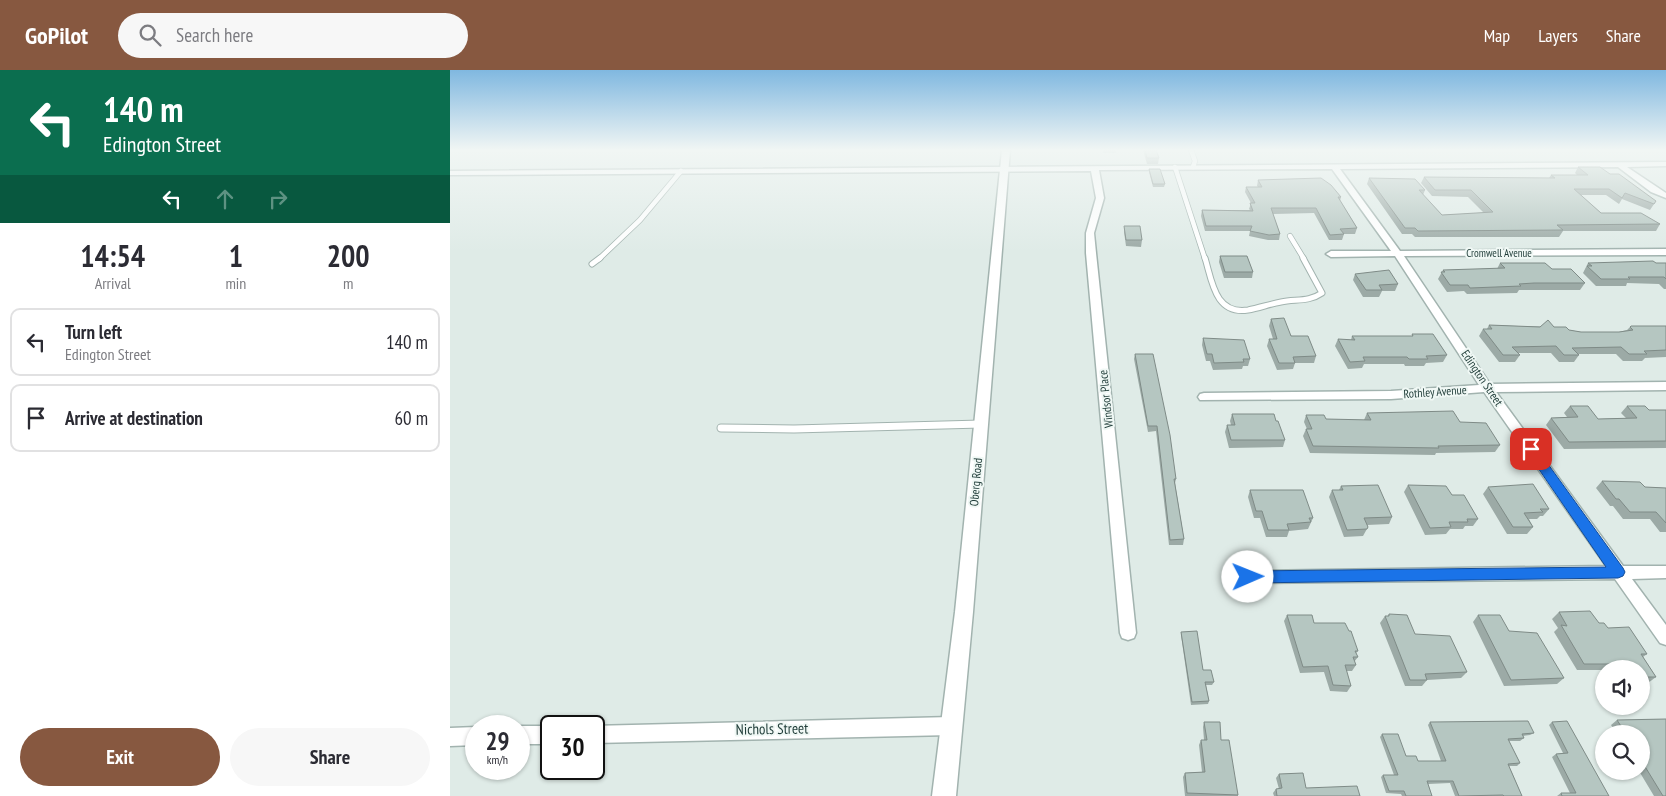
<!DOCTYPE html>
<html lang="en">
<head>
<meta charset="utf-8">
<style>
  body { margin:0; font-family:"PT Sans Narrow",sans-serif; background:#f7f7f7; color:#2b2b33; height:100vh; display:flex; flex-direction:column; font-size:19px; white-space:nowrap }
  * { box-sizing:border-box; margin:0 }
  p { font-size:16px; color:#7c7c81 }
  .icon { flex:none; width:28px; height:28px; fill:none; stroke:currentColor; stroke-width:2; stroke-linecap:round; stroke-linejoin:round }
  .map { position:relative; flex:1; overflow:hidden }
  .details { display:flex; flex-direction:column; background:#fff; width:450px }
  .details>* { flex:none }
  .guide { background:#0b6e4f; color:#fff; overflow:hidden }
  .controls { position:absolute; left:1145px; top:590px; display:grid; gap:10px }
  .controls a { display:grid; place-items:center; width:55px; height:55px; border-radius:50%; background:#fff; box-shadow:0 1px 4px #0004; font-size:25px }
  .speed { position:absolute; left:15px; top:645px; display:flex; gap:10px; font-size:25px; font-weight:700; text-align:center }
  .speed>* { display:grid; place-content:center; width:65px; height:65px; border-radius:50%; background:#fff; box-shadow:0 1px 4px #0004; line-height:1 }
  .speed small { font-size:12px; font-weight:400 }
  .speed .limit { border:2px solid #111; border-radius:8px; background:#fff; color:#111 }
  .pin { position:absolute; display:grid; place-items:center; width:42px; height:42px; color:#fff; margin:-21px; border-radius:10px; box-shadow:0 2px 8px #0006 }
  .me { position:absolute; width:55px; margin:-28px; rotate:89deg; stroke-linejoin:round; filter:drop-shadow(0 0 4px #0008) }
  .turn { display:flex; align-items:center; gap:18px; height:105px; padding:0 20px; font-size:22px }
  .turn .icon { width:65px; height:65px; stroke-width:2.5 }
  .turn b { display:block; font-size:35px; line-height:42px }
  .lanes { display:flex; align-items:center; height:48px; padding:0 20px; background:#0003; justify-content:center; gap:25px; direction:ltr }
  .lanes .off { opacity:.35 }
  .eta { display:flex; justify-content:space-evenly; align-items:center; height:85px; text-align:center }
  .eta b { font-size:30px; font-weight:800; line-height:35px }
  .action { display:flex; gap:10px; margin-top:auto; padding:10px 20px }
  .action a { flex:1; height:58px; border-radius:30px; background:#875840; color:#fff; font-size:20px; font-weight:800; line-height:58px; text-align:center }
  .action a+a { background:#f7f7f7; color:#2b2b33 }
  ul { padding:0; list-style:none }
  li { display:flex; align-items:center; gap:15px; height:68px; margin:0 10px 8px; padding:0 10px; border:2px solid #e1e1e2; border-radius:10px }
  li div { flex:1 }
  li b { display:block; font-size:19px }
  li em { font-style:normal }
  header { display:flex; align-items:center; gap:30px; box-sizing:border-box; height:70px; padding:0 25px; background:#875840; color:#fff }
  header strong { font-size:24px }
  nav { display:flex; gap:28px; margin-inline-start:auto; font-size:18px }
  .search { width:350px; height:45px; background:#f7f7f7; display:flex; align-items:center; gap:12px; box-sizing:border-box; padding:0 18px; border-radius:28px; color:#7c7c81; font-size:19px }
  main { display:flex; flex:1; min-height:0 }
  .map>svg:first-child { display:block }
  .lines { fill:none; stroke-linecap:round; stroke-linejoin:round }
  .service-far2-casing { stroke:#a2b3af; stroke-width:6 }
  .service-far1-casing { stroke:#a2b3af; stroke-width:7 }
  .service-casing { stroke:#a2b3af; stroke-width:9 }
  .minor-casing { stroke:#a2b3af; stroke-width:3 }
  .tertiary-casing { stroke:#a2b3af; stroke-width:3 }
  .service-far2 { stroke:#fff; stroke-width:4.5 }
  .service-far1 { stroke:#fff; stroke-width:5 }
  .service { stroke:#fff; stroke-width:7 }
  .minor { fill:#fff; fill-rule:evenodd }
  .tertiary { fill:#fff; fill-rule:evenodd }
  .wall { fill:#9caaa6 }
  .building { fill:#b5c6c1; stroke:#7f8b87 }
  .route { fill:#1a73e8; stroke:#114b97 }
  .labels { text-anchor:middle; stroke-width:4; stroke-linejoin:round; paint-order:stroke }
  .far-street-label { font-size:11px; fill:#1f3c38; stroke:#f0f8f5 }
  .street-label { font-size:12px; fill:#1f3c38; stroke:#f0f8f5 }
  .near-street-label { font-size:15px; fill:#1f3c38; stroke:#f0f8f5 }
</style>
</head>
<body>
<header>
<strong>GoPilot</strong>
<div class="search"><svg class="icon" aria-label="search" viewBox="0 0 24 24"><circle cx="10" cy="10" r="6"/><path d="M15 15l6 6"/></svg>Search here</div>
<nav><a>Map</a><a>Layers</a><a>Share</a></nav>
</header>
<main>
<section class="details">
<div class="guide">
<div class="turn"><svg class="icon" aria-label="left" viewBox="0 0 24 24"><path d="M17 20v-9H6M10 6l-5 5 5 5"/></svg><div><b>140 m</b>Edington Street</div></div>
<div class="lanes"><svg class="icon" aria-label="left" viewBox="0 0 24 24"><path d="M17 20v-9H6M10 6l-5 5 5 5"/></svg><svg class="icon off" aria-label="ahead" viewBox="0 0 24 24"><path d="M12 20V5M6 11l6-6 6 6"/></svg><svg class="icon off" aria-label="right" viewBox="0 0 24 24"><path d="M7 20v-9h11M14 6l5 5-5 5"/></svg></div>
</div>
<div class="eta">
<div><b>14:54</b><p>Arrival</p></div>
<div><b>1</b><p>min</p></div>
<div><b>200</b><p>m</p></div>
</div>
<ul>
<li><svg class="icon" aria-label="left" viewBox="0 0 24 24"><path d="M17 20v-9H6M10 6l-5 5 5 5"/></svg><div><b>Turn left</b><p>Edington Street</p></div><em>140 m</em></li>
<li><svg class="icon" aria-label="arrive" viewBox="0 0 24 24"><path d="M6 21V4h12l-3 4 3 4H6"/></svg><div><b>Arrive at destination</b></div><em>60 m</em></li>
</ul>
<div class="action"><a>Exit</a><a>Share</a></div>
</section>
<div class="map">
<svg width="1216" height="726" viewBox="0 0 1216 726">
  <rect width="100%" height="100%" fill="#dfebe7"/>
  <g class="lines">
    <g class="service-far2-casing">
      <path id="service-far2" d="M741,80L745,91L743,97
        M725,97L755,189
        M840,166L854,189
        M149,189L190,150L231,101"/>
    </g>
    <g class="service-far1-casing">
      <path id="service-far1" d="M755,188C762,211 765,245 798,240C809,238 820,234 831,232C846,229 859,232 872,223L853,188
        M142,194L150,188"/>
    </g>
    <g class="service-casing">
      <path id="service" d="M271,358L344,359L531,354"/>
    </g>
    <g class="minor-casing">
      <path id="minor" d="M1216,92V96L1177,97L1216,123V128L1201,122L1168,97L890,99L950,181L1216,179V185L954,186L1040,314L1216,312V320L1046,322L1173,496H1216V508L1182,509L1216,555V575L1210,573L1165,509L799,513L794,512L791,507L794,502L799,501L1156,496L1034,322L941,329L750,330L748,327L750,324L754,323L941,321L1029,315L945,186L881,187L876,184L881,181H941L882,99L649,100L654,128L644,163L646,183L686,563L684,568L678,570L672,568L670,563L636,183V163L646,128L641,101L0,105V101Z
        M501,647L507,650L510,656L507,662L501,665L144,673V656H141Z
        M68,656H102L101,674H69Z
        M26,657V675L0,676V658Z"/>
    </g>
    <g class="tertiary-casing">
      <path id="tertiary" d="M552,80H560L523,542L506,726H482L505,542Z"/>
    </g>
    <use href="#service-far2" class="service-far2"/>
    <use href="#service-far1" class="service-far1"/>
    <use href="#service" class="service"/>
    <use href="#minor" class="minor"/>
    <use href="#tertiary" class="tertiary"/>
  </g>
  <path class="wall" d="M653,80H666V83H653Z
    M693,80H706L709,88L708,94H697Z
    M1128,97L1160,104L1206,131L1200,140L1172,129L1169,134L1156,125H1131L1151,143L1210,154L1206,161H1113L1109,167H965L962,164H952L917,114L919,108L975,120L973,125L992,145L1034,143L1018,127L982,126L971,113L974,107L1099,108L1101,105H1127L1125,103Z
    M699,99L715,114L714,117H703L699,102Z
    M808,110L891,127L890,131L907,158L905,164H894L892,170H879L864,143L823,144L830,164L829,170H818L799,166L800,161H755L751,146L752,140H800L799,139L801,133L795,122L796,117H808L807,116Z
    M674,156L692,170L691,177L676,176L674,162Z
    M770,186L803,202L802,208H774L769,192Z
    M1050,193L1102,199L1135,213L1130,220H1069L1067,223L1017,224L1014,221L997,222L988,209L993,200L1047,199Z
    M1138,193H1216V219H1214L1209,214L1177,213L1176,216H1146L1133,203Z
    M905,204L948,214L945,221H932L929,227H913L903,210Z
    M821,249L866,286L864,293H845L843,299L827,300L817,276L819,269H823L819,256Z
    M1039,255L1104,257L1119,260L1131,262H1169L1177,260L1180,257L1216,256V287L1195,288L1192,291H1173L1166,284H1128L1129,285L1124,292H1109L1101,283H1068L1070,285L1065,292H1049L1029,266L1033,259H1037Z
    M962,264L997,285L993,292L976,293L974,296H955L954,294H914L912,298L898,299L885,276L888,269L901,270L902,266H962Z
    M753,268L800,289L798,296H793L792,299L763,300L760,291H756L752,275Z
    M685,284L726,409L725,413L734,469L733,475H719L706,361L698,362L684,289Z
    M1120,336L1148,349L1176,348L1171,343L1177,336L1199,340H1216V378L1114,379L1096,355L1101,348L1117,347L1114,343Z
    M917,343L1010,352L1050,375L1045,382L986,383L985,385L860,383L853,366L856,359H857L854,352L856,345L876,349L914,350Z
    M782,344L826,351L835,370L833,377L779,378L775,362L777,355H781L780,351Z
    M1152,411L1195,417L1216,418V462H1210L1200,449H1173L1163,436H1160L1146,418Z
    M958,415L1002,425L1028,449L1023,456H1015L1013,459H1000L996,464L975,465L954,422Z
    M891,416L942,447L939,454L917,455L918,457L913,466L894,467L879,427L882,420H889Z
    M1038,417L1099,439L1093,446H1090L1087,449H1079L1083,457L1077,464H1057L1033,424Z
    M800,420L863,448L858,459L839,461L837,467H816L810,448H804L798,427Z
    M1109,542L1149,553L1158,558L1197,584L1193,587L1206,607L1198,613H1191V599H1154V600H1127L1104,562L1108,558L1102,549Z
    M939,544L965,564L1017,602L1011,608L977,610L972,616H955L930,553L935,546H938Z
    M837,545L864,553L908,581L906,583L908,587L904,592L906,595L902,601H896L901,616L897,622L880,621L874,602L850,603L834,551Z
    M1028,545L1059,561L1114,608L1107,614L1054,616L1023,552Z
    M731,562L753,600L764,612L762,615H756L759,631L758,634L741,635L731,565Z
    M1216,649V726H1204L1189,701H1191V664H1167L1161,655L1167,650Z
    M754,652L771,670L788,725V726H735L733,707L735,703L752,702L749,675L751,670H754L753,657Z
    M980,652L1084,663L1080,665L1073,666L1074,668L1070,671H1059L1070,693L1067,696H1059L1072,726H1005L1000,713L978,714L982,726H952L951,724L936,723L931,707L933,705H944L930,667L932,664L956,686L968,691H991L978,655Z
    M1102,652L1159,726H1107L1111,723H1120L1102,687L1106,684L1113,683L1099,655Z
    M829,704L856,718L910,726H824L823,723L826,719H829L826,708Z"/>
  <path class="building" d="M695,80H706L709,88H697Z
    M1128,97H1150L1160,104H1169L1206,131L1204,134L1175,123L1172,128L1159,119H1124L1151,143H1191L1210,154L1107,155L1113,160L968,161L965,158H955L919,108L965,109L975,120H969L992,145L1043,142L1021,120H985L974,107L1105,108L1101,105H1138Z
    M699,99H710L715,114H703Z
    M871,108L881,115L891,127H888L907,158L890,159L894,164L880,165L866,138H821L830,164L819,165L800,161L802,156H756L752,140L803,141L800,133H805L796,117H812L808,110Z
    M674,156H690L692,170H676Z
    M770,186H797L803,202H775Z
    M1203,191L1206,193H1216V209L1214,207H1178L1180,209H1151L1137,196H1142L1138,193Z
    M1050,193H1095L1102,199H1121L1135,213H1084L1069,214L1071,216L1020,218L1018,215H1000L991,202H995L993,200L1055,198Z
    M939,200L948,214L929,215L932,220H916L905,204Z
    M834,248L841,266H858L866,286L843,287L845,293H829L819,269H827L821,249Z
    M1098,250L1104,257H1116L1119,260L1131,262H1169L1183,260L1180,257L1181,256H1216V280L1194,281L1197,284H1179L1171,277L1122,278L1129,285H1114L1106,276L1062,277L1070,285H1053L1033,259H1042L1039,255L1090,257Z
    M962,264H983L997,285L976,286L978,289H959L957,287H913L915,291L900,292L888,269L905,270L902,266H963Z
    M753,268L794,270L800,289H793L794,292L764,293L762,284H757Z
    M685,284H703L720,365L726,409H724L734,469L720,470L707,356H698Z
    M1120,336H1138L1148,349L1187,348L1177,336H1195L1199,340H1216V371L1119,372L1101,348L1128,347Z
    M1003,341L1010,352L1036,353L1050,375L988,376L989,378L863,376L856,359H862L856,345H874L876,349L921,350L917,343Z
    M782,344H824L826,351H828L835,370H781L777,355H785Z
    M1152,411L1190,412L1195,417L1216,418V453L1206,442H1180L1169,429H1166Z
    M1083,414L1099,439H1090L1093,442L1074,443L1083,457H1063L1038,417Z
    M928,415L942,447L914,448L918,457L917,459L897,460L882,420H893L891,416Z
    M958,415L996,416L1002,425H1014L1028,449H1017L1018,452H999L1001,457L980,458Z
    M800,420H853L863,448H859L861,452L837,454L839,460H818L812,441H806Z
    M1140,541L1149,553H1154L1158,558L1179,557L1197,584H1191L1206,607H1191V599H1181L1178,594H1134L1111,555L1117,556L1109,542Z
    M939,544L957,545L965,564L1000,566L1017,602L975,604L977,610H960L935,546H939Z
    M837,545H862L864,553H895L899,561H901L908,581H905L908,587H903L906,595H895L901,616L883,615L878,596L853,597Z
    M1028,545H1050L1059,561L1087,563L1114,608L1061,610Z
    M747,561L753,600H761L764,612H755L759,631L742,632L731,562Z
    M1216,649V726H1213L1191,690V664H1176L1167,650Z
    M1078,651L1084,663L1072,664L1074,668L1058,669L1070,693L1058,694L1072,726H1054L1053,725L1009,726L1003,711H977L982,726H956L954,721H939L933,705H948L932,664H948L956,686H966L968,691H996L980,652Z
    M1117,651L1159,726H1112L1111,723H1126L1106,684L1118,683L1102,652Z
    M754,652H770L771,670H779L788,725L737,723L735,703L755,702L751,670H757Z
    M853,703L856,718L907,716L910,726H827L826,719L832,718L829,704Z"/>
  <linearGradient id="sky" x2="0" y2="1"><stop stop-color="#80b8e0"/><stop offset="0.44" stop-color="#f1f6f4"/><stop offset="1" stop-color="#f1f6f4" stop-opacity="0"/></linearGradient>
  <rect width="1216" height="182" fill="url(#sky)"/>
  <path class="route" d="M1081,375L1085,376L1173,498L1175,502L1173,506L1168,508L798,513L794,511L792,507L794,503L798,501L1156,497L1077,382L1075,379Z"/>
  <g class="labels">
    <g class="far-street-label">
      <text x="1049" y="187">Cromwell Avenue</text>
    </g>
    <g class="street-label">
      <text transform="translate(1032 308) rotate(56)" y="4">Edington Street</text>
      <text transform="translate(985 322) rotate(-4)" y="4">Rothley Avenue</text>
      <text transform="translate(656 329) rotate(-96)" y="4">Windsor Place</text>
      <text transform="translate(526 412) rotate(-85)" y="4">Oberg Road</text>
    </g>
    <g class="near-street-label">
      <text transform="translate(322 659) rotate(-1)" y="5">Nichols Street</text>
    </g>
  </g>
</svg>
<div class="controls">
<a><svg class="icon" aria-label="sound" viewBox="0 0 24 24"><path d="M4 9h4l5-4v14l-5-4H4zM17 9q2 3 0 6"/></svg></a>
<a><svg class="icon" aria-label="search" viewBox="0 0 24 24"><circle cx="10" cy="10" r="6"/><path d="M15 15l6 6"/></svg></a>
</div>
<div class="speed"><div>29<small>km/h</small></div><div class="limit">30</div></div>
<div class="pin" style="left:1081px;top:379px;background:#d93025"><svg class="icon" aria-label="arrive" viewBox="0 0 24 24"><path d="M6 21V4h12l-3 4 3 4H6"/></svg></div>
<svg class="me" style="left:798px;top:507px" viewBox="-20 -20 40 40"><circle r="19" fill="#fff"/><path d="M0-13L10 11 0 6-10 11z" fill="#1a73e8"/></svg>
</div>
</main>
</body>
</html>
